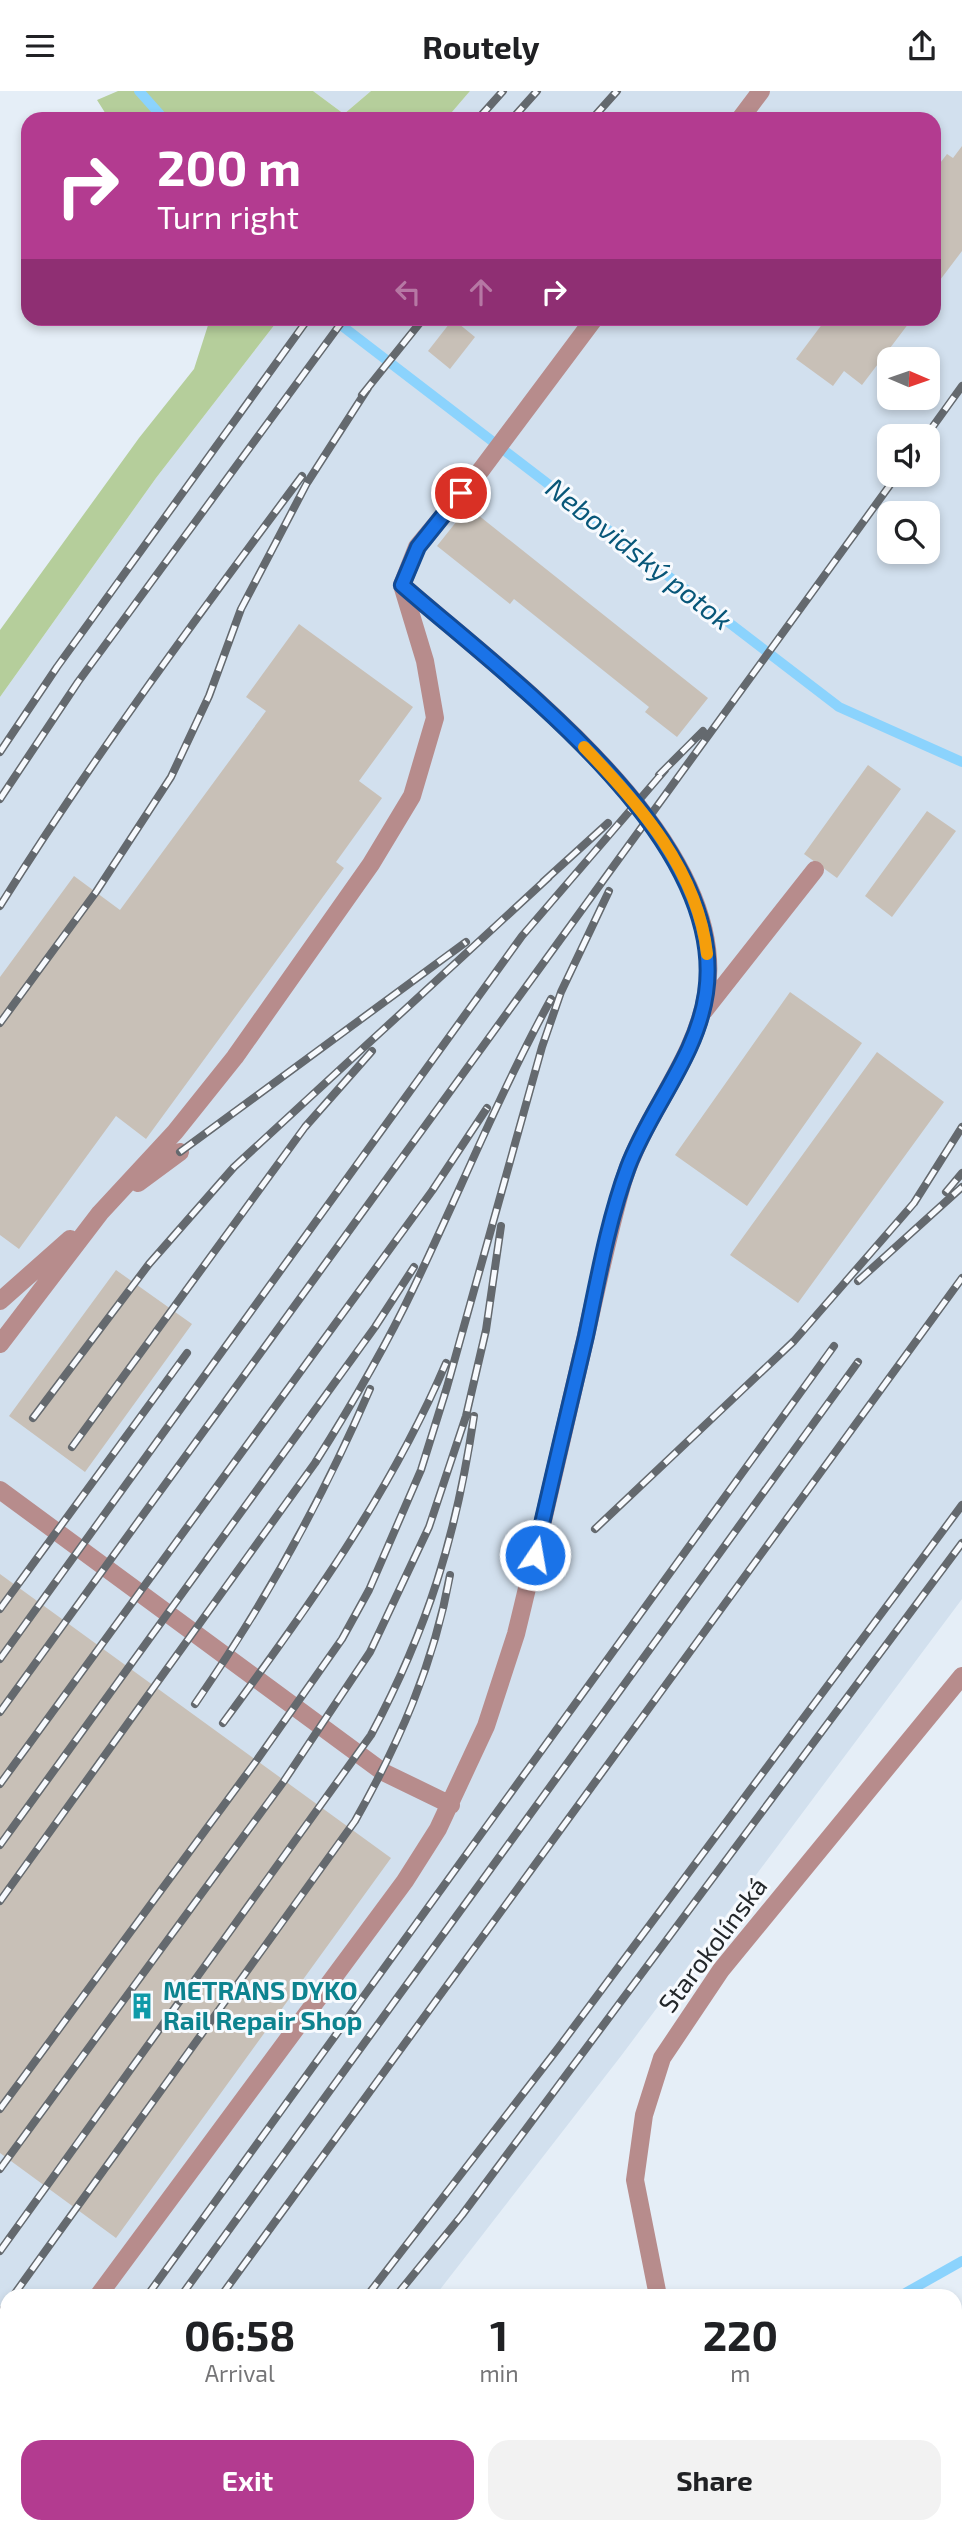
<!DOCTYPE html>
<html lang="en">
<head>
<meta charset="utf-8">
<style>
  body { margin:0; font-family:"Exo 2",sans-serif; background:#f2f2f2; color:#202124; height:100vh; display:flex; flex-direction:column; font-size:26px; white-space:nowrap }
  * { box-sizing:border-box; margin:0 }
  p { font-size:23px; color:#757577 }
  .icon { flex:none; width:38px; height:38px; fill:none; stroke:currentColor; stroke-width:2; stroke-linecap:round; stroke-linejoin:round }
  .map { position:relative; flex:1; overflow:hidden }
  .sheet { position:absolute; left:0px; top:2198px; width:962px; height:245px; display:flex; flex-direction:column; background:#fff; border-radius:21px 21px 0 0; box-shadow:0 4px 10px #0003 }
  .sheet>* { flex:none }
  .hud { position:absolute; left:21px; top:21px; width:920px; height:214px; border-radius:21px; box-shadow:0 4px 10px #0003; background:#b33b90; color:#fff; overflow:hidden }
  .needle { width:46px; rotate:92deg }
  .tools { position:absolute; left:877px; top:256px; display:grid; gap:14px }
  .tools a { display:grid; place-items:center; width:63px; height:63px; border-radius:14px; background:#fff; box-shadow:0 4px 10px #0003; font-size:35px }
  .pin { position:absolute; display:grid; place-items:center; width:60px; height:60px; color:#fff; margin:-30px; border:4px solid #fff; border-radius:50%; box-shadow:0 2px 7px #0007 }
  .me { position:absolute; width:77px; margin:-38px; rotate:12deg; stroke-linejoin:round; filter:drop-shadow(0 0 5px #0008) }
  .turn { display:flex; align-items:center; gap:24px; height:147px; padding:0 21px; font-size:32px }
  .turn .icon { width:91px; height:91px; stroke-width:2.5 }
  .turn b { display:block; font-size:49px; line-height:60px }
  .lanes { display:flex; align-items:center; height:66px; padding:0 21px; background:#0003; justify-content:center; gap:35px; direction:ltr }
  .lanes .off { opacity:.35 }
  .eta { display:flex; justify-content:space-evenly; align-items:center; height:119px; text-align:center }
  .eta b { font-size:42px; font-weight:700; line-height:49px }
  .action { display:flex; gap:14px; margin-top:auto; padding:14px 21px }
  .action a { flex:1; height:80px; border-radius:21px; background:#b33b90; color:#fff; font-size:28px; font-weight:700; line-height:80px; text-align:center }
  .action a+a { background:#f2f2f2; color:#202124 }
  header { display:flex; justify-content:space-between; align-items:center; height:91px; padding:0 21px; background:#fff; font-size:32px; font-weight:700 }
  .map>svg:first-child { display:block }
  .built { fill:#d2e0ee; fill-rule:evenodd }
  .green { fill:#b5ce9b }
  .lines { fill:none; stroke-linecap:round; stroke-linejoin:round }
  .stream { stroke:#8bd3fd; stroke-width:10 }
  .building { fill:#c8c0b7 }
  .service { stroke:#b78c8c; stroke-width:18 }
  .minor { stroke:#b78c8c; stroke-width:18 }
  .tertiary { stroke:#b78c8c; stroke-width:18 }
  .rail-casing { stroke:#64696e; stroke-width:8 }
  .rail { stroke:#f7fafe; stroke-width:5; stroke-dasharray:16; stroke-linecap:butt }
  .route-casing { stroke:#114b97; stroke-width:18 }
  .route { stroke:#1a73e8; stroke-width:12 }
  .slow { stroke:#f59e0b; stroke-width:12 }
  .labels { text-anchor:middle; stroke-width:6; stroke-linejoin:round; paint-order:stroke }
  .street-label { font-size:26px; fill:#23272a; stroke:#f7fafe }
  .culture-label { font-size:26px; font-weight:bold; fill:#0d838f; stroke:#f7fafe; text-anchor:start }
  .water-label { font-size:28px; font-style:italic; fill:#085779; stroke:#f7fafe }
</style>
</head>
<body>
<header><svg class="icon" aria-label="menu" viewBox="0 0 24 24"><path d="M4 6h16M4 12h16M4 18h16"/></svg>Routely<svg class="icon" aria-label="share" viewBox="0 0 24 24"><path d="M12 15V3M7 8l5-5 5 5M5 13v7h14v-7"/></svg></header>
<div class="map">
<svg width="962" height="2443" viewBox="0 0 962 2443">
  <rect width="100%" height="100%" fill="#e5eef7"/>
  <path class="built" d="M313,0H371L344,23Z
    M470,0H962V1508L621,1965L435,2205H7V2436H244L238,2443H0V606L156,387L279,228H934V28H446ZM889,268H928V306H889ZM889,345H928V383H889ZM889,422H928V460H889Z"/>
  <path class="green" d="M118,0H313L344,23L371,0H470L446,28H109L97,9Z
    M210,228H279L156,387L0,606V539L139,347L194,278Z"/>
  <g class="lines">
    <path class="stream" d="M139,0L164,28
      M333,228L839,616L962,671
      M900,2205L962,2170
      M254,2439L268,2436"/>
  </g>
  <path class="building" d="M962,55V160L934,197V80L947,63L953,67Z
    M453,228L475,246L450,278L428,260Z
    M826,228H912L862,294L844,280L833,295L796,268Z
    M468,416L708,607L677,646L645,621L649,616L514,508L510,513L437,455Z
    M299,533L413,616L359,690L382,707L336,771L344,777L146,1048L116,1025L19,1158L0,1144V886L74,785L120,819L266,620L246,606Z
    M868,674L901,698L837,787L804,763Z
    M927,720L956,740L892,826L865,805Z
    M790,901L862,952L747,1115L675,1064Z
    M877,961L944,1011L798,1212L730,1164Z
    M116,1179L192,1233L85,1381L9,1325Z
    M0,1483L391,1767L116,2147L0,2062Z"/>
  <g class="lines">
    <path class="service" d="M704,920L815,779
      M138,1092L180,1061
      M0,1210L70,1148
      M0,1253L100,1122L175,1041L235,966L371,773L412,705L435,627L425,570L402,494L417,456L481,379
      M0,1399L383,1681L451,1714
      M98,2205L405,1790L438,1738L486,1635L516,1543C540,1445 562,1347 585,1249C597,1196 608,1143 623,1091C643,1025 694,972 706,904C734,749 505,584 402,494
      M0,2312L7,2305"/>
    <path class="minor" d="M740,28L761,0
      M481,379L594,228"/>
    <path class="tertiary" d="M658,2205L635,2089L644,2024L662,1967L721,1879L962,1585
      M710,2443V2436"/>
    <g class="rail-casing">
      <path id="rail" d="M478,28L503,0
        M512,28L537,0
        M592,28L617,0
        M362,304L423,228
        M926,345L962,295
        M0,661L57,576L308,228
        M659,684L703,640
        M0,708L78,591L344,228
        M543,791L608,732
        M0,815C93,666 197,526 302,385
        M0,932L96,801L171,686L209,605L241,518L307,392L368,297
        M180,1061L466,851
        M946,1101L962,1082
        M858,1190L962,1096
        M33,1327L149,1173L234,1076L549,786
        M72,1356L305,1036L372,960
        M595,1438L794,1250L914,1112L962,1036
        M0,1518L187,1262
        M0,1568L522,845L665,679
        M195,1613C265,1512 321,1411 370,1298
        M0,1621L898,383
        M223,1632C307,1518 390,1403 446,1272
        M0,1693L432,1100L487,1017
        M0,1754L375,1236L414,1176
        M0,1810L315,1372C351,1315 385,1257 414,1196C460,1100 500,1001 551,908
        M0,2018L257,1669L342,1548L369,1499L421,1379L447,1296L542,956L561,901L609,800
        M0,2078L284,1690L370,1561L429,1436L466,1325L486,1239L501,1135
        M0,2160L371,1644C428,1537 456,1446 474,1325
        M13,2205L355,1730C399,1652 434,1573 450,1484
        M147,2205L834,1255
        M181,2205L858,1271
        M221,2205L962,1187
        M367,2205L559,1956L962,1414
        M396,2205L462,2124L962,1452
        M0,2223L7,2213
        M0,2353L7,2345
        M0,2400L7,2392
        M0,2426L7,2418
        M166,2443L172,2436
        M197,2443L204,2436"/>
    </g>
    <use href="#rail" class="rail"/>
  </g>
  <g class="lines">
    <g class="route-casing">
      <path id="route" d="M461,402L418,456L402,494C507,586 729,746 706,902C697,966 650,1017 628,1076C608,1130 598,1188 586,1245C569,1318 551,1391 535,1464"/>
    </g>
    <use href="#route" class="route"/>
    <path class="slow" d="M584,656C640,714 698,780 707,863"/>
  </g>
  <defs>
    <g id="building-bare" transform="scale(2.1)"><path d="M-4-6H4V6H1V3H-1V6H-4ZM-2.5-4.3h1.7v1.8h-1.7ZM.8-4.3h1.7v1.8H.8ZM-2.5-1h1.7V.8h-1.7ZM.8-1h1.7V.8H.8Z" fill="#0f9aa8" stroke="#f7fafe" stroke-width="2.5" paint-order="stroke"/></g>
  </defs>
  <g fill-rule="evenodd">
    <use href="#building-bare" x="142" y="1915"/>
  </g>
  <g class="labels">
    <g class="street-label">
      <text transform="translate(713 1854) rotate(-53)" y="9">Starokolínská</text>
    </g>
    <g class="culture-label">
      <text x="163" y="1909">METRANS DYKO<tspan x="163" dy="30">Rail Repair Shop</tspan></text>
    </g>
    <g class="water-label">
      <text transform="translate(639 463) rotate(38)" y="10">Nebovidský potok</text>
    </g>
  </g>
</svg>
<div class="tools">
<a><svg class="needle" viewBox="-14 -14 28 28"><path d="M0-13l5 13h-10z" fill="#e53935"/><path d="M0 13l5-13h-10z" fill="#757577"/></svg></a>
<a><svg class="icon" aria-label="sound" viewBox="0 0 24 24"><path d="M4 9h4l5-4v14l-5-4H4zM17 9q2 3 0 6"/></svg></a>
<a><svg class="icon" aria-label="search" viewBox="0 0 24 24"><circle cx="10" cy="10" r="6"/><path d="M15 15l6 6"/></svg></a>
</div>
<div class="pin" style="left:461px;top:402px;background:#d93025"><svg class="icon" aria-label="arrive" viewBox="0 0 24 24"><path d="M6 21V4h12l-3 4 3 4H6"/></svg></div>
<svg class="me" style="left:535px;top:1464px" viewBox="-20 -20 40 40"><circle r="17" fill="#1a73e8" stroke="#fff" stroke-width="3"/><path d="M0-11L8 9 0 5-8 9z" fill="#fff"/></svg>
<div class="hud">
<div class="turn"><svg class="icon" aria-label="right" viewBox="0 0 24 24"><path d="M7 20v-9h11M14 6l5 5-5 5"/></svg><div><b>200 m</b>Turn right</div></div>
<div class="lanes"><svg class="icon off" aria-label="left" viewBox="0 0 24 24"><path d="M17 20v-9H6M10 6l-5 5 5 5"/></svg><svg class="icon off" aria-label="ahead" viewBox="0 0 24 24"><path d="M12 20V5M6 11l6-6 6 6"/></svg><svg class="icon" aria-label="right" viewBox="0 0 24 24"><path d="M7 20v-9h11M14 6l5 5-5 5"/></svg></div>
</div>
<section class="sheet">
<div class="eta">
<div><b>06:58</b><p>Arrival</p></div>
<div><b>1</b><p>min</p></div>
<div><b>220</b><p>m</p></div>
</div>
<div class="action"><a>Exit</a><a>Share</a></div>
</section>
</div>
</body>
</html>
